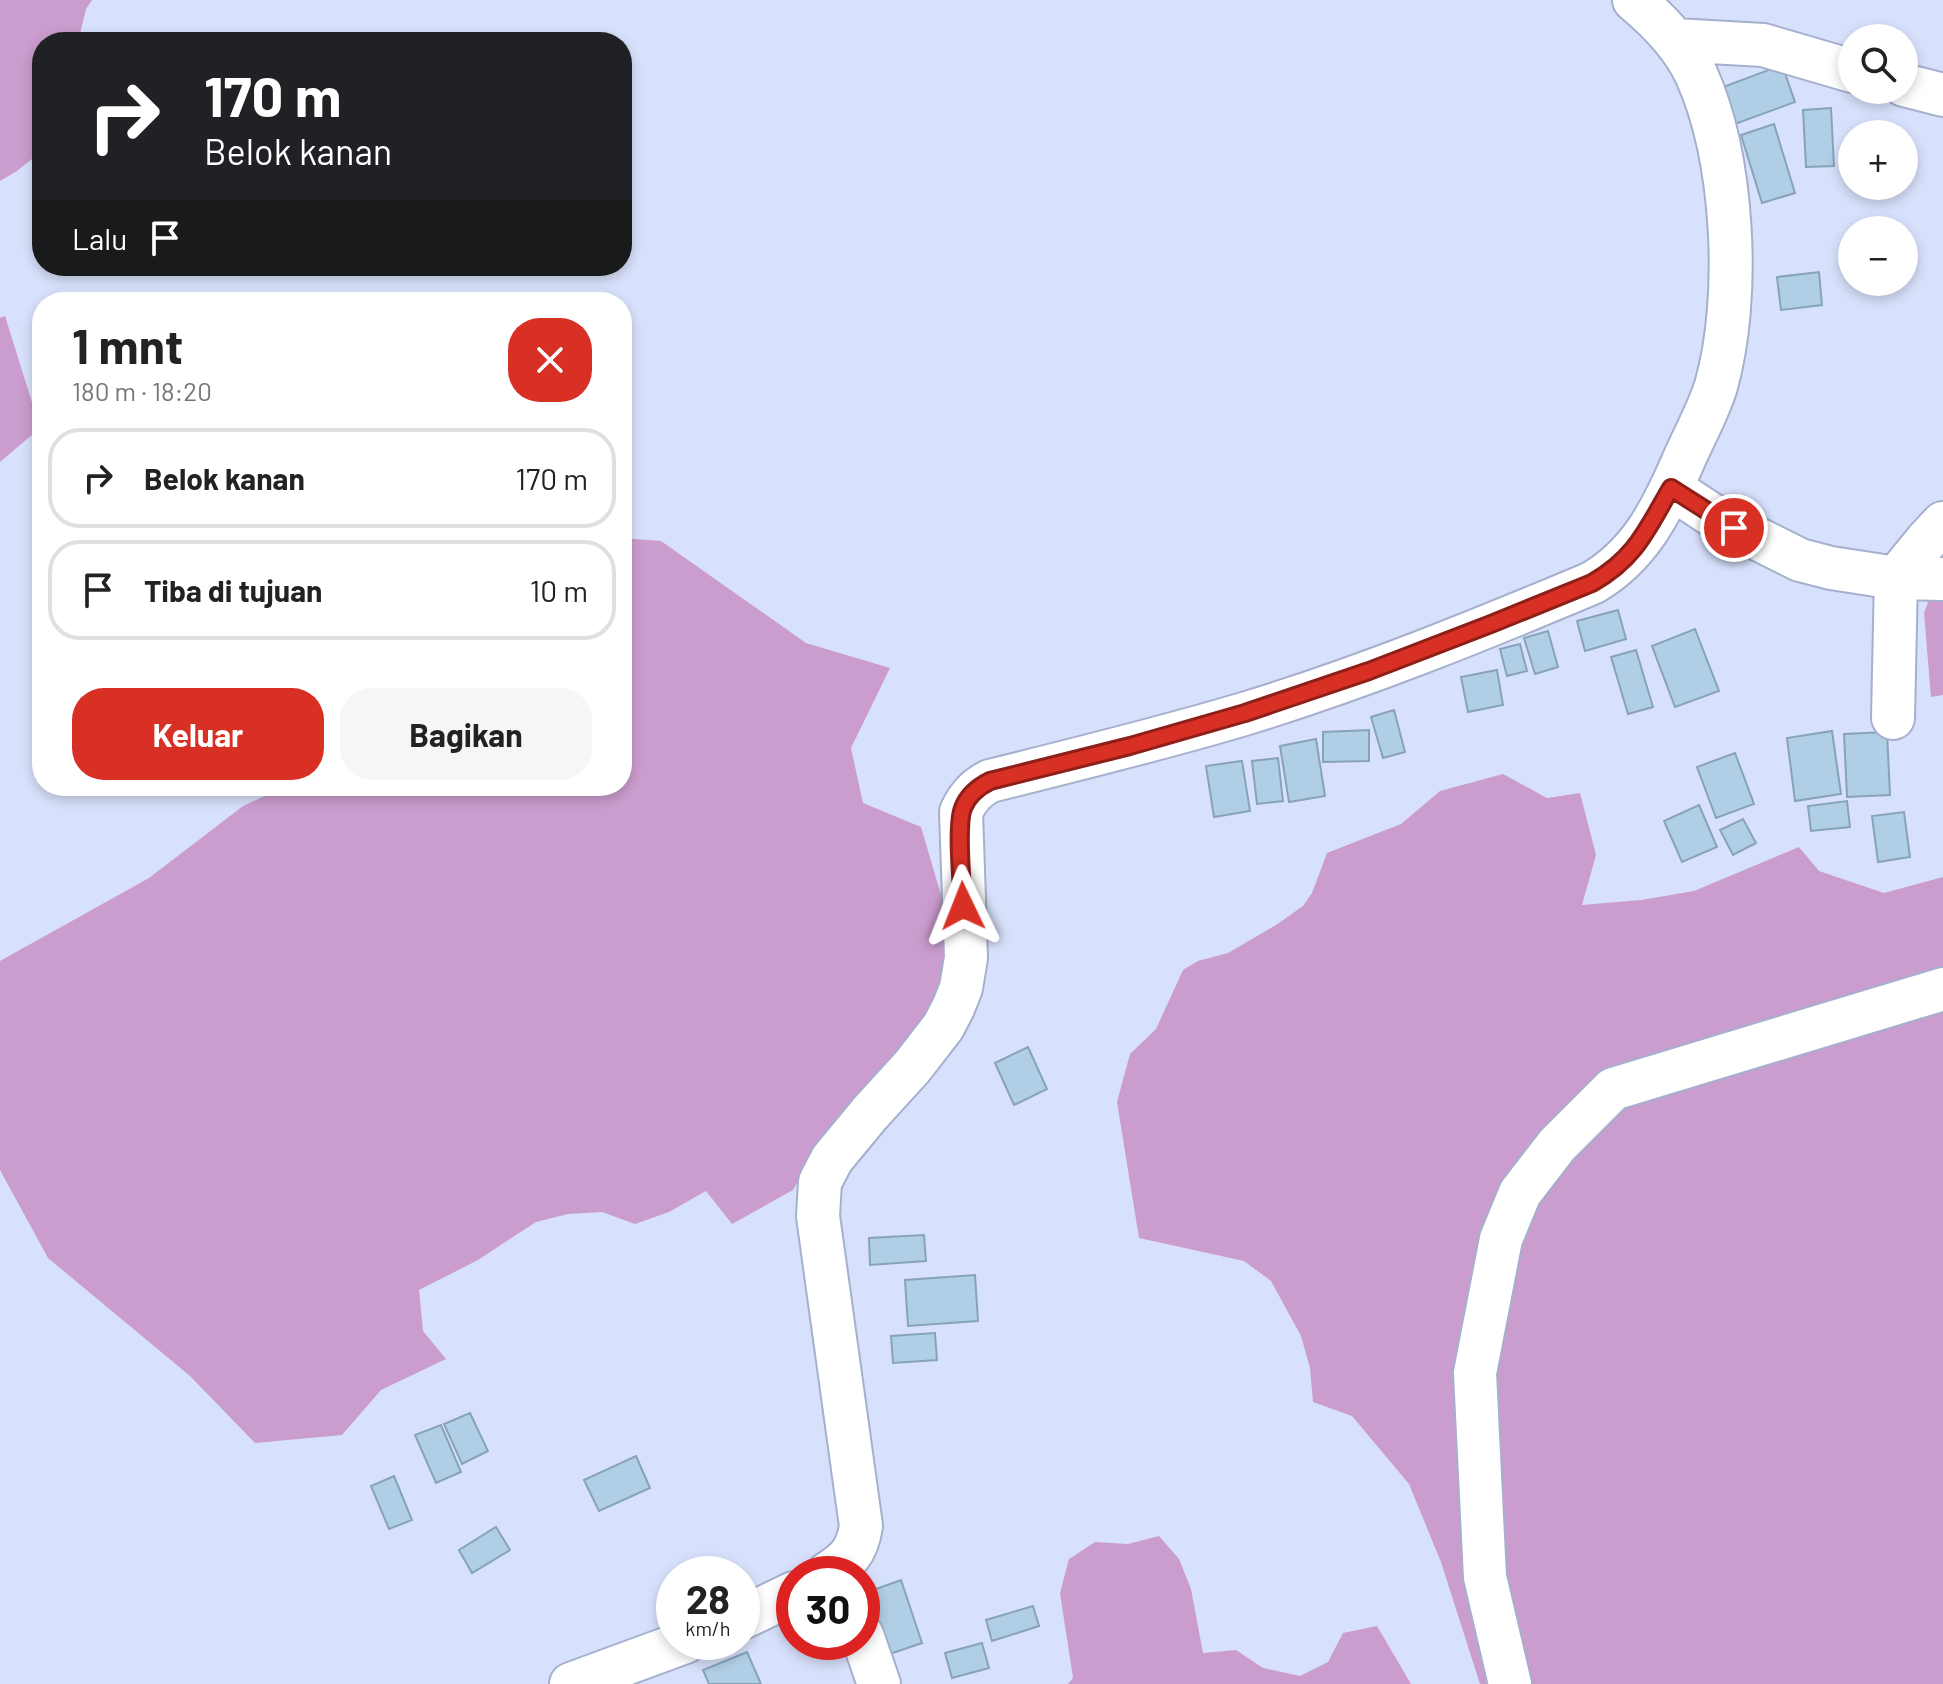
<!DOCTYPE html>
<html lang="id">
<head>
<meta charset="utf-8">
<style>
  body { margin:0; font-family:Barlow,sans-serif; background:#f6f6f6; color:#222; height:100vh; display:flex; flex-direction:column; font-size:30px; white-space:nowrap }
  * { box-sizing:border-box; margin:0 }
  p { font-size:26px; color:#767676 }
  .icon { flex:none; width:44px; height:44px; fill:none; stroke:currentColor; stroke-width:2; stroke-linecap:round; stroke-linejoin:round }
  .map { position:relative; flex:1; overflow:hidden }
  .sheet { position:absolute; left:32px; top:292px; width:600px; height:504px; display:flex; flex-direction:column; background:#fff; border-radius:32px; box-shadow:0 4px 12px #0003 }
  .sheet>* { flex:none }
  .top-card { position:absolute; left:32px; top:32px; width:600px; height:244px; border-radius:32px; box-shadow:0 4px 12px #0003; background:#202124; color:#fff; overflow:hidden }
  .controls { position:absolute; left:1838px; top:24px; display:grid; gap:16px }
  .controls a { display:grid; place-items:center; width:80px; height:80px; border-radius:50%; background:#fff; box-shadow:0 4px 12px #0003; font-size:40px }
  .speed { position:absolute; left:656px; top:1556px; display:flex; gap:16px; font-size:40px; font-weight:700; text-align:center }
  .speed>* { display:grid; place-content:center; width:104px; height:104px; border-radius:50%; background:#fff; box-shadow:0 4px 12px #0003; line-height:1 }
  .speed small { font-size:20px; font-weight:400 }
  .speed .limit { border:12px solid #d22; background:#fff; color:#111 }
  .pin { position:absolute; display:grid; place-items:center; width:68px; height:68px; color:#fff; margin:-34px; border:4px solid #fff; border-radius:50%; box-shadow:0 2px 8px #0007 }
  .me { position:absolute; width:88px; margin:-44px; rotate:358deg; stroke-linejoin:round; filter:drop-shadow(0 0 6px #0008) }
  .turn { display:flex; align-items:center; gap:28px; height:168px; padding:0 40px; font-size:36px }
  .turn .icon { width:104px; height:104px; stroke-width:2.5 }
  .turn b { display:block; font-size:56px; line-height:68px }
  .then { display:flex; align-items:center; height:76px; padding:0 40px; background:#0003; gap:16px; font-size:30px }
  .round { display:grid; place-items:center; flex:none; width:84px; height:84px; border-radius:32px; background:#f6f6f6 }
  .overview { display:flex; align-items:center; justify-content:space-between; height:136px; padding:0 40px }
  h1 { font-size:48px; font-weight:700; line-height:60px }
  .primary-button { display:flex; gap:16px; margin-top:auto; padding:16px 40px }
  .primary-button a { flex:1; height:92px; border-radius:32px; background:#d93025; color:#fff; font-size:32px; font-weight:700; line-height:92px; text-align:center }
  .primary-button a+a { background:#f6f6f6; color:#222 }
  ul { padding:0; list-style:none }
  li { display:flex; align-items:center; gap:24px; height:100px; margin:0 16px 12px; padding:0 24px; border:4px solid #e0e0e0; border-radius:32px }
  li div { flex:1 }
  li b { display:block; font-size:30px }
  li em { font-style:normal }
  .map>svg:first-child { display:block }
  .green { fill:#cb9cce }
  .building { fill:#b0cee5; stroke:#87a3b9; stroke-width:2 }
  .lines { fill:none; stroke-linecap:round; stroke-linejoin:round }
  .minor-casing { stroke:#a5b0ce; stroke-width:46 }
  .minor { stroke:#fff; stroke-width:42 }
  .route-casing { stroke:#8d1f18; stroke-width:20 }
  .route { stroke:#d93025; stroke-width:14 }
</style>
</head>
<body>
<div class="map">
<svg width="1943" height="1684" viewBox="0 0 1943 1684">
  <rect width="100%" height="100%" fill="#d8e1fb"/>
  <path class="green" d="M0,0H92L86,9L78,42H42V151L17,171L0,181Z
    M5,316L40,428L0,462V318Z
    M622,538L661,541L806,643L890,668L851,748L863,803L921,827L949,922L938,1006L836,1118L793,1190L732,1224L706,1191L669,1212L635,1224L602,1212L568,1214L536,1222L478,1260L419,1290L423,1331L446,1359L381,1390L342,1435L255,1443L190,1376L48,1258L0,1170V961L149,878L243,806L286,786H622Z
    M1943,562V695L1931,697L1924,613Z
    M1503,774L1547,798L1580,793L1596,855L1582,905L1641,900L1694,891L1799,847L1819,871L1884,893L1943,877V1684H1480L1441,1562L1409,1484L1352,1416L1313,1402L1310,1368L1301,1336L1271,1281L1244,1261L1139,1238L1117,1102L1130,1054L1156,1029L1183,970L1198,961L1228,953L1276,925L1303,906L1312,893L1327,853L1401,824L1440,791Z
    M1159,1536L1179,1559L1191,1589L1203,1653L1236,1650L1263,1668L1300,1676L1328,1662L1343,1633L1377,1626L1411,1684H1068L1073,1678L1060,1593L1069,1559L1095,1542L1128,1544Z"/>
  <path class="building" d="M1782,65L1795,102L1735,124L1723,87Z
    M1831,108L1834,166L1806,167L1803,110Z
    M1774,124L1795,193L1762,203L1741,135Z
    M1819,272L1822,305L1781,310L1777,277Z
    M1618,610L1626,639L1585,651L1577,621Z
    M1695,629L1719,691L1675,707L1652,646Z
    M1548,631L1558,667L1535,674L1524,638Z
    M1520,644L1527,671L1507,676L1500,649Z
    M1636,650L1653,707L1628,714L1611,657Z
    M1497,670L1503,705L1468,712L1461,677Z
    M1394,710L1405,752L1383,758L1371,717Z
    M1369,730V761L1323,762V732Z
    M1832,731L1841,794L1795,801L1787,738Z
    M1887,732L1890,795L1847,797L1844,734Z
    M1316,739L1325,796L1289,802L1280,746Z
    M1735,753L1754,804L1716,818L1697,767Z
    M1278,758L1283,801L1257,804L1252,761Z
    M1242,761L1250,811L1214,817L1206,766Z
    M1847,801L1850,827L1811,831L1808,806Z
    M1699,805L1717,847L1682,862L1664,821Z
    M1904,812L1910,857L1878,862L1872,816Z
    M1743,819L1756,843L1733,855L1720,830Z
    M1028,1047L1047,1089L1014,1105L995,1063Z
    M924,1235L926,1261L870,1265L869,1238Z
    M975,1275L978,1321L908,1326L905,1280Z
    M935,1333L937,1360L893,1363L891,1336Z
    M470,1413L488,1451L462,1464L444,1424Z
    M441,1425L461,1472L436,1483L415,1435Z
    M636,1456L650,1488L599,1511L584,1480Z
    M394,1476L412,1520L389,1529L371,1486Z
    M496,1527L510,1550L472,1573L459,1550Z
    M901,1580L922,1643L875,1659L862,1620V1594Z
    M1033,1606L1039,1626L992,1641L986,1620Z
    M982,1643L989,1668L952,1678L945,1653Z
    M747,1652L761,1684H709L703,1670Z"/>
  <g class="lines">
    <g class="minor-casing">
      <path id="minor" d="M1675,40L1763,45L1852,71
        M1904,85L1943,95
        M1671,488L1718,519L1800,560L1831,568L1896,578L1943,579
        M1893,718L1896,578L1927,540L1943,523
        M827,1574C848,1560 857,1552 861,1526L818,1216L820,1182L832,1159L870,1113L912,1067L943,1027L953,1008L961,988L966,958L961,812C968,797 976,788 990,781C1075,760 1160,739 1244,714C1362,678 1478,631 1592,583C1639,556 1661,512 1682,464C1693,438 1708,412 1716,386C1741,298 1734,158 1696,74C1683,46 1658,20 1634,0
        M742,1618L794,1593
        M862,1635L879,1684
        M571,1684L685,1642
        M1510,1684L1485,1577L1475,1373L1501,1239L1520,1193L1557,1145L1613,1089L1943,989"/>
    </g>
    <use href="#minor" class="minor"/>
  </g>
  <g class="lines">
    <g class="route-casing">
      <path id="route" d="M963,906C962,884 956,826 963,808C968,795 978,787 990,781L1130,746L1245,713L1369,671L1491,624L1592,583C1636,558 1647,529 1671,488L1734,528"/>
    </g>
    <use href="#route" class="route"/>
  </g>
</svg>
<div class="controls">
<a><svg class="icon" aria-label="search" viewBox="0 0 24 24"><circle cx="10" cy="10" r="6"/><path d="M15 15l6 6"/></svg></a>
<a>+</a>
<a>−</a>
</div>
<div class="speed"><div>28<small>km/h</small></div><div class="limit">30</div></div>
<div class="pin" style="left:1734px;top:528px;background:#d93025"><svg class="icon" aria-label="arrive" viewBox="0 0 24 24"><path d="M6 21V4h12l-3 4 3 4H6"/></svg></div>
<svg class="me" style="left:963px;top:906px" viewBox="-20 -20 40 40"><path d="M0-17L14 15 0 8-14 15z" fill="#d93025" stroke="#fff" stroke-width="4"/></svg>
<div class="top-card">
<div class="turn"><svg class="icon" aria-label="right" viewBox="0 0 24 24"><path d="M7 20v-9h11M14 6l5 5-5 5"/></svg><div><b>170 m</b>Belok kanan</div></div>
<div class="then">Lalu<svg class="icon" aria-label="arrive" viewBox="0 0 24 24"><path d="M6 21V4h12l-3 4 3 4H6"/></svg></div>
</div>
<section class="sheet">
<div class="overview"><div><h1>1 mnt</h1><p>180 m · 18:20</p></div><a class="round" style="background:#d93025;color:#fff"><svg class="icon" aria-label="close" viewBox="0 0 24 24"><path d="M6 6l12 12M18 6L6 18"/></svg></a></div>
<ul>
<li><svg class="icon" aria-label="right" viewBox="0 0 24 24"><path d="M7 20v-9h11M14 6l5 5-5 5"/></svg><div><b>Belok kanan</b></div><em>170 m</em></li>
<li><svg class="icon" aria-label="arrive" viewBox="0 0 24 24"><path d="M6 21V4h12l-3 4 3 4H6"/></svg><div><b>Tiba di tujuan</b></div><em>10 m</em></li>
</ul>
<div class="primary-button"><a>Keluar</a><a>Bagikan</a></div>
</section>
</div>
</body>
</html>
